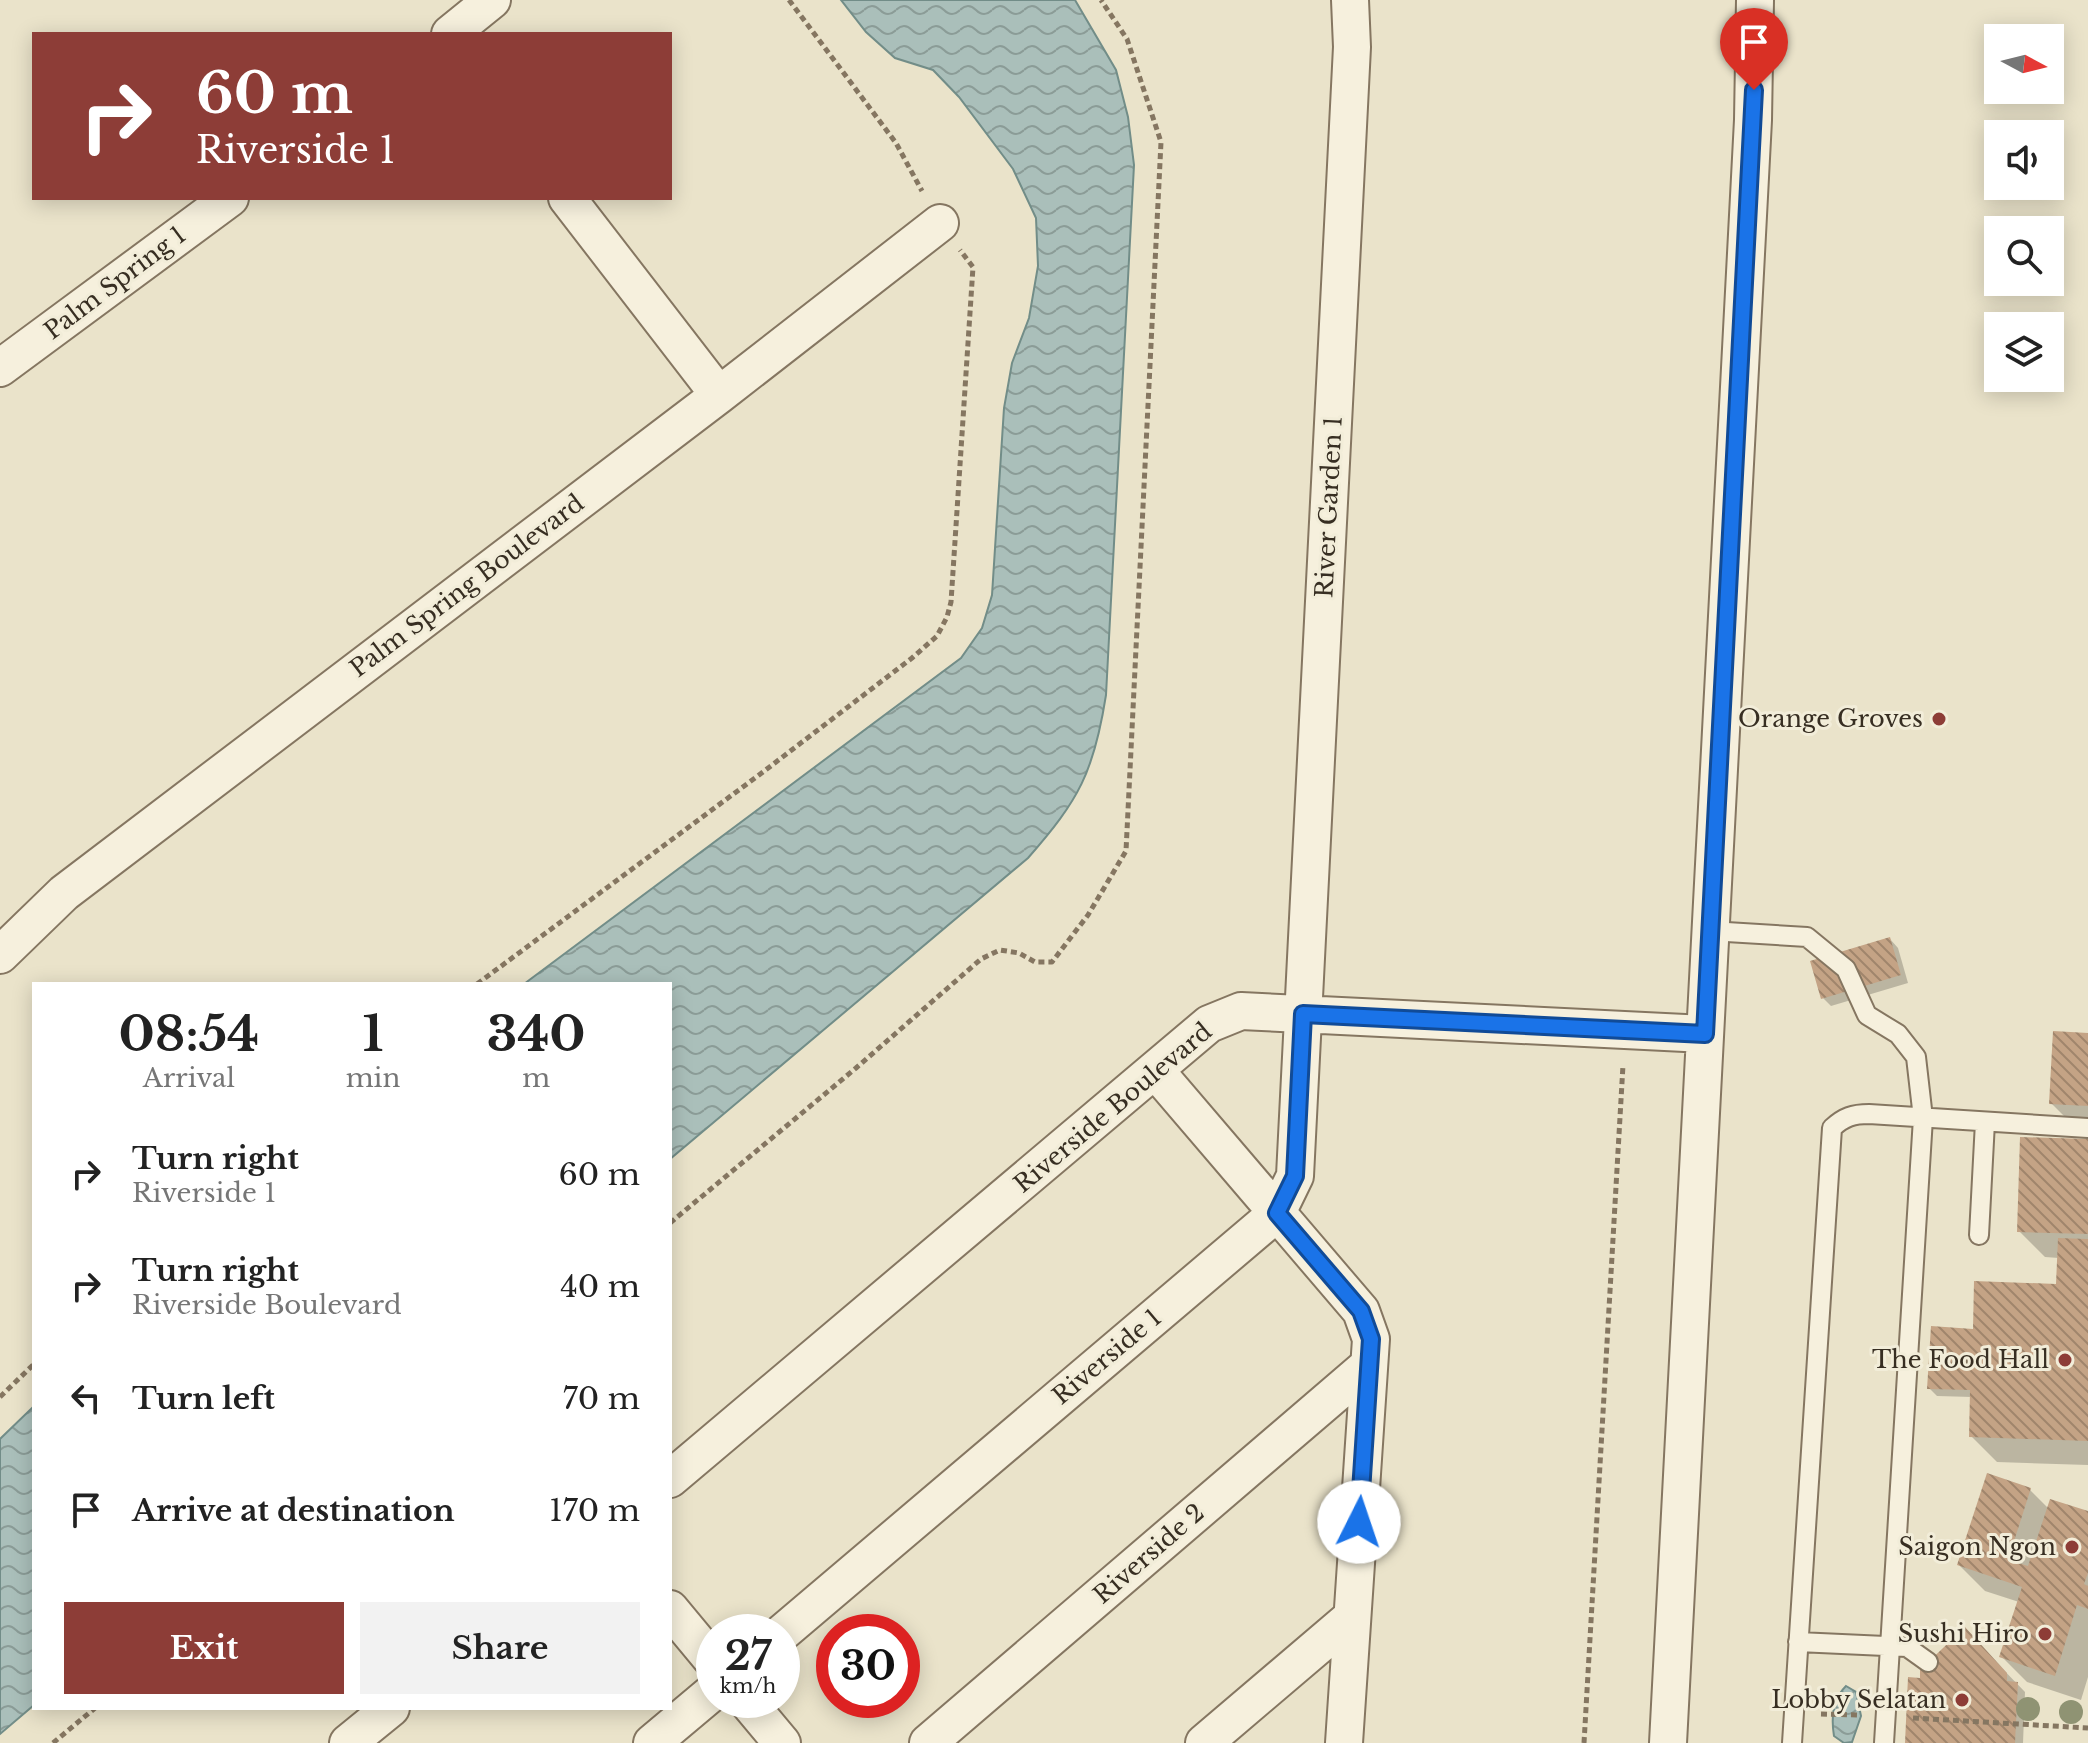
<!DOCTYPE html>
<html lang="en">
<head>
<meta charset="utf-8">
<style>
  body { margin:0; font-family:"Libre Baskerville",serif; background:#f2f2f2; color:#222; height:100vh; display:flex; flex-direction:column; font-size:30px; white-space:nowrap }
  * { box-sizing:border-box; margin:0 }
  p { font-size:26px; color:#767676 }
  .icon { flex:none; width:44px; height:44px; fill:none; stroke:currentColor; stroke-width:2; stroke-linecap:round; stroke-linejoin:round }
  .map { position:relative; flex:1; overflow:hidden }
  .drawer { position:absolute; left:32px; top:982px; width:640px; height:728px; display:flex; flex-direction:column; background:#fff; border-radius:0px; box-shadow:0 4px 20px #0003 }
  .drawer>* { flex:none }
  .banner { position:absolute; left:32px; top:32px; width:640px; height:168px; border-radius:0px; box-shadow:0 4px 20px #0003; background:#8d3d37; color:#fff; overflow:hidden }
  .needle { width:52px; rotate:97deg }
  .buttons { position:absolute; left:1984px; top:24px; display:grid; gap:16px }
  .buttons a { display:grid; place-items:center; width:80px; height:80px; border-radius:0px; background:#fff; box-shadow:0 4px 20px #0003; font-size:40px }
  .speed { position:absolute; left:696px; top:1614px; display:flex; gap:16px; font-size:40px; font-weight:700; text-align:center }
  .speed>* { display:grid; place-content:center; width:104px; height:104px; border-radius:50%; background:#fff; box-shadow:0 4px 20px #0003; line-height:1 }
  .speed small { font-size:20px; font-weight:400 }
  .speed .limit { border:12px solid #d22; background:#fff; color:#111 }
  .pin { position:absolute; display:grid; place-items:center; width:68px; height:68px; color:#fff; margin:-82px -34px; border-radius:50% 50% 50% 0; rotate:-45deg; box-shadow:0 0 8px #0007 }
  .pin .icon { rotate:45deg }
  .me { position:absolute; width:88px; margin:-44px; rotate:4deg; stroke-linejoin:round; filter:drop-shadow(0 0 6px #0008) }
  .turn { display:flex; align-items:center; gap:28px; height:168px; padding:0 32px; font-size:36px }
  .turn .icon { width:104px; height:104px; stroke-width:2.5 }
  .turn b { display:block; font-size:56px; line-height:68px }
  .eta { display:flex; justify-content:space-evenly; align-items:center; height:136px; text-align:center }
  .eta b { font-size:48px; font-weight:700; line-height:56px }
  .primary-button { display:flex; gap:16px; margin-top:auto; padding:16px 32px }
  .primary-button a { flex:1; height:92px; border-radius:0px; background:#8d3d37; color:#fff; font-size:32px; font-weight:700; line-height:92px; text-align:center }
  .primary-button a+a { background:#f2f2f2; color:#222 }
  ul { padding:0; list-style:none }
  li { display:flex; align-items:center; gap:24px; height:112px; padding:0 32px }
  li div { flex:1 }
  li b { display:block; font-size:30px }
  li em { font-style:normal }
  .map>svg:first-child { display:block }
  .water { fill:url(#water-waves); stroke:#728d88; stroke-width:2 }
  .shadow { fill:#0003 }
  .building { fill:url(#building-back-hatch) }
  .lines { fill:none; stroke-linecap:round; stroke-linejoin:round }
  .service-casing { stroke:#857661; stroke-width:22 }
  .minor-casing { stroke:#857661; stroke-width:40 }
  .path { stroke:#857661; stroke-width:5; stroke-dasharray:6 4; stroke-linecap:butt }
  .service { stroke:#f6f0dd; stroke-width:18 }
  .minor { stroke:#f6f0dd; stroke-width:36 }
  .tree { fill:#8f9373 }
  .route-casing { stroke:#114b97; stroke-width:20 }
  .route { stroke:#1a73e8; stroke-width:14 }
  .poi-dot { fill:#8d3d37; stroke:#f2edd9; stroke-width:3 }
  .labels { text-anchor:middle; stroke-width:6; stroke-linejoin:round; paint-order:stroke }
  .street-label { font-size:24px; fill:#372e22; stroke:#f2edd9 }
  .poi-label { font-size:24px; fill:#372e22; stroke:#f2edd9; text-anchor:end }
</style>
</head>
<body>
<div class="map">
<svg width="2088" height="1743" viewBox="0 0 2088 1743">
  <defs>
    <pattern id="water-waves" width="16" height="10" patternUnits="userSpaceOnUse" patternTransform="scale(2)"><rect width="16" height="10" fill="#aabfba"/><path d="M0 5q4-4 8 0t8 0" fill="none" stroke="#8b9c97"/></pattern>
    <pattern id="building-back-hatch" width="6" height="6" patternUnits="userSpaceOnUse" patternTransform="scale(2)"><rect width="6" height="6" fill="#c4a385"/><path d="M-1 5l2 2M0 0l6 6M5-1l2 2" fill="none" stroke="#a0856c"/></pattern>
  </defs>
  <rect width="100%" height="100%" fill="#eae3ca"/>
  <path class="water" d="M841,0H1075L1116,70L1128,117L1134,165L1106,695C1094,772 1079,800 1028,858L670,1159V984H524L961,658L982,628L992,595L1004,408L1012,363L1029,318L1038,266L1036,218L1013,169L959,97L933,70L895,58L866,32Z
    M34,1406V1705L0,1734V1439Z
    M1846,1686L1856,1692L1861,1716L1852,1742L1844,1743L1834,1736C1831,1718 1832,1700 1846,1686Z"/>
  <path class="shadow" d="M1890,939L1898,948L1908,983L1831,1006L1823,998Z
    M2088,1035V1130L2077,1129L2051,1103Z
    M2088,1141V1465L1997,1462L1971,1436L1972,1397L1937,1396L1929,1388L1975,1331L2058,1286L2059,1258L2045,1257L2019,1231Z
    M2030,1490L2049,1509L2088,1513V1677L2081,1700L2027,1682L2001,1656L2019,1602L1985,1591L1959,1565Z
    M1965,1630L2025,1692L2023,1743H1907L1921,1680Z"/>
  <path class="building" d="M1890,937L1901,975L1821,999L1810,961Z
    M2053,1031L2088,1033V1106L2049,1104Z
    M2020,1137L2088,1139V1234L2017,1232Z
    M2058,1238L2088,1239V1441L1969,1437L1970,1390L1927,1389L1931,1326L1973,1329L1974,1281L2056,1284Z
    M1987,1473L2031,1488L2008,1560L2028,1566L2050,1499L2088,1511V1573L2084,1584L2088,1586V1609L2077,1605L2055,1676L1999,1657L2022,1587L1957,1565Z
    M1965,1627L2007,1673V1681L2018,1682L2015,1743H1905L1908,1677L1920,1678V1670Z"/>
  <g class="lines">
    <g class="service-casing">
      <path id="service" d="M1710,931L1807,937L1846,969L1867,1015L1898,1034L1916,1057L1923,1118L1884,1743
        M1979,1235L1985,1122
        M1798,1642L1907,1647L1928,1662
        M1792,1743L1832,1128C1844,1117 1853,1114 1869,1114L2088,1128"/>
    </g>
    <g class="minor-casing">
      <path id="minor" d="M450,34L492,0
        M567,198L719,395
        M0,368L230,198
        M0,955L64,893L719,395L940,223
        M1155,1070L1361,1311L1371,1339L1344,1743
        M670,1479L1209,1024L1241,1011L1705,1034
        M670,1609L714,1662
        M782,1633L1277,1213L1295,1176L1352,47L1350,0
        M746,1700L782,1743
        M348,1743L391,1708
        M652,1743L714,1691
        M928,1743L1369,1365
        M1204,1743L1352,1617
        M1668,1743L1753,120L1755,0"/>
    </g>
    <path class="path" d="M789,0L896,143L922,191
      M477,984L759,775L912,658L937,636L947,617L951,602L973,267L960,250
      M670,1223L856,1068L981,959L1000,950L1019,953L1035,962H1052L1088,915L1126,851L1161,142L1127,39L1101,0
      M1932,1360L1971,1362
      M0,1397L34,1364
      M1821,1714L1859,1715
      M1913,1718L2088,1728
      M53,1743L95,1708
      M1584,1743L1623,1065"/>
    <use href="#service" class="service"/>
    <use href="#minor" class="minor"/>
  </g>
  <g class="tree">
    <circle cx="2028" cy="1709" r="12"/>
    <circle cx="2071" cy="1712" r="12"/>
  </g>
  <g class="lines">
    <g class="route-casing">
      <path id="route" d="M1359,1522L1371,1339L1361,1311L1277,1213L1295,1176L1303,1014L1705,1034L1754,90"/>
    </g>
    <use href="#route" class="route"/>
  </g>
  <g class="poi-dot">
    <circle cx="1939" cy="719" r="8"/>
    <circle cx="2065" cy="1360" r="8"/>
    <circle cx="2072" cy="1547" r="8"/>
    <circle cx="2045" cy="1634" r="8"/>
    <circle cx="1962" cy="1700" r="8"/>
  </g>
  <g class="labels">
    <g class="street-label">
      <text transform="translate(115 283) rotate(-37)" y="8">Palm Spring 1</text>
      <text transform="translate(1329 507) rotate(-87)" y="8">River Garden 1</text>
      <text transform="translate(467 586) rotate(-37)" y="8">Palm Spring Boulevard</text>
      <text transform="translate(1113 1108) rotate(-40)" y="8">Riverside Boulevard</text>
      <text transform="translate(1107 1357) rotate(-40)" y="8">Riverside 1</text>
      <text transform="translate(1149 1554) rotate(-41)" y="8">Riverside 2</text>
    </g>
    <g class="poi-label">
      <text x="1923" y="727">Orange Groves</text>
      <text x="2049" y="1368">The Food Hall</text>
      <text x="2056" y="1555">Saigon Ngon</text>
      <text x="2029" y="1642">Sushi Hiro</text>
      <text x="1946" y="1708">Lobby Selatan</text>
    </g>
  </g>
</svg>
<div class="buttons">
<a><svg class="needle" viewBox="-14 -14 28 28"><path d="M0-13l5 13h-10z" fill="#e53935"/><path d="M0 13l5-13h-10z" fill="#767676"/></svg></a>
<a><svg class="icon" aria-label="sound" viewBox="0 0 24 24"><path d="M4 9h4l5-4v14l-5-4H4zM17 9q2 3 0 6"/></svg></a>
<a><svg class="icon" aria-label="search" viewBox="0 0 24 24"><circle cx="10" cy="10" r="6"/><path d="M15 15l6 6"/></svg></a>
<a><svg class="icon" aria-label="layers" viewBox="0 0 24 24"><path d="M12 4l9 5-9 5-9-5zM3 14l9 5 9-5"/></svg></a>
</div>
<div class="speed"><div>27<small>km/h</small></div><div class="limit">30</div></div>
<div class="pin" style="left:1754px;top:90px;background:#d93025"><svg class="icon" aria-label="arrive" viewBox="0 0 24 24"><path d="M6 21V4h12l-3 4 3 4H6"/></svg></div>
<svg class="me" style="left:1359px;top:1522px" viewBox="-20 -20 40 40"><circle r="19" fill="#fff"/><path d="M0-13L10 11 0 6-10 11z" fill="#1a73e8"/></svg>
<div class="banner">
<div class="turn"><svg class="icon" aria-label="right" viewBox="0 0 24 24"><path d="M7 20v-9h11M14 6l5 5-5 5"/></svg><div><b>60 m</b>Riverside 1</div></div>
</div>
<section class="drawer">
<div class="eta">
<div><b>08:54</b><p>Arrival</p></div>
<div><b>1</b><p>min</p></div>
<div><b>340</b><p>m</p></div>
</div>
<ul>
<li><svg class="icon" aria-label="right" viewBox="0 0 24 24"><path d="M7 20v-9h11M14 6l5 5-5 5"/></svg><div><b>Turn right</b><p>Riverside 1</p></div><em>60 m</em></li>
<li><svg class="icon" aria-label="right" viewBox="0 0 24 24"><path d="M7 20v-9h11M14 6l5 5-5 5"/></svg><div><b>Turn right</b><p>Riverside Boulevard</p></div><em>40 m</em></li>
<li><svg class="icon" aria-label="left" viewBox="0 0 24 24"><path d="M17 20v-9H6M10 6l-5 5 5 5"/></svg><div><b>Turn left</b></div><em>70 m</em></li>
<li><svg class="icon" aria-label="arrive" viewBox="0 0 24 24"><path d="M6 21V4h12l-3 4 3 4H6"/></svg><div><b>Arrive at destination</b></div><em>170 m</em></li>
</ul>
<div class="primary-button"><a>Exit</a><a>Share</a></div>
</section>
</div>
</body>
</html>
